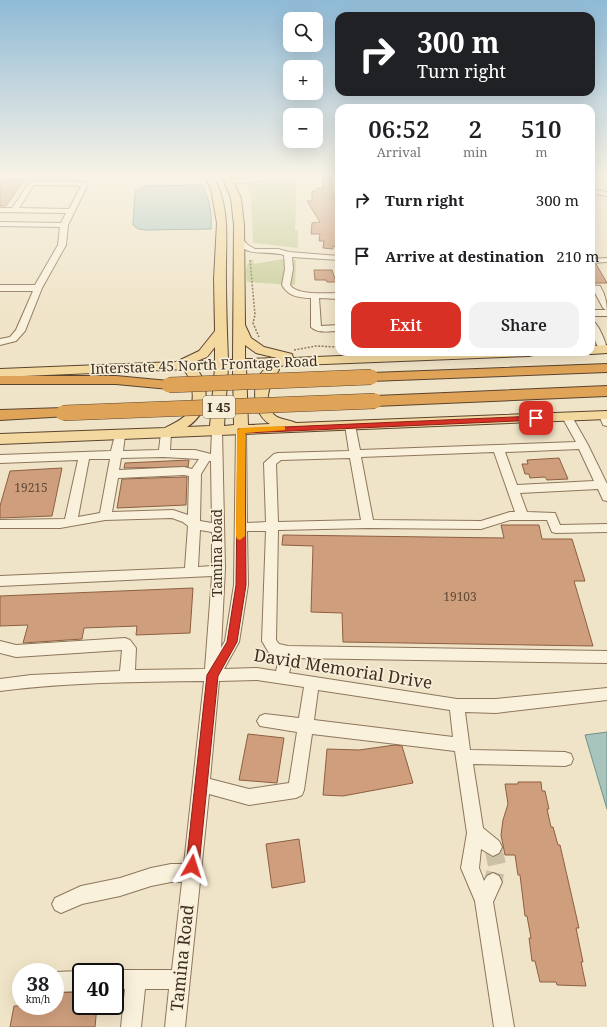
<!DOCTYPE html>
<html lang="en">
<head>
<meta charset="utf-8">
<style>
  body { margin:0; font-family:"Noto Serif",serif; background:#f2f2f2; color:#202124; height:100vh; display:flex; flex-direction:column; font-size:15px; white-space:nowrap }
  * { box-sizing:border-box; margin:0 }
  p { font-size:13px; color:#757577 }
  .icon { flex:none; width:22px; height:22px; fill:none; stroke:currentColor; stroke-width:2; stroke-linecap:round; stroke-linejoin:round }
  .map { position:relative; flex:1; overflow:hidden }
  .side { position:absolute; left:335px; top:104px; width:260px; height:252px; display:flex; flex-direction:column; background:#fff; border-radius:12px; box-shadow:0 4px 16px #0002 }
  .side>* { flex:none }
  .guide { position:absolute; left:335px; top:12px; width:260px; height:84px; border-radius:12px; box-shadow:0 4px 16px #0002; background:#202124; color:#fff; overflow:hidden }
  .tools { position:absolute; left:283px; top:12px; display:grid; gap:8px }
  .tools a { display:grid; place-items:center; width:40px; height:40px; border-radius:8px; background:#fff; box-shadow:0 4px 16px #0002; font-size:20px }
  .speed { position:absolute; left:12px; top:963px; display:flex; gap:8px; font-size:20px; font-weight:700; text-align:center }
  .speed>* { display:grid; place-content:center; width:52px; height:52px; border-radius:50%; background:#fff; box-shadow:0 4px 16px #0002; line-height:1 }
  .speed small { font-size:10px; font-weight:400 }
  .speed .limit { border:2px solid #111; border-radius:6px; background:#fff; color:#111 }
  .pin { position:absolute; display:grid; place-items:center; width:34px; height:34px; color:#fff; margin:-17px; border-radius:8px; box-shadow:0 2px 6px #0006 }
  .me { position:absolute; width:44px; margin:-22px; rotate:6deg; stroke-linejoin:round; filter:drop-shadow(0 0 3px #0008) }
  .turn { display:flex; align-items:center; gap:14px; height:84px; padding:0 16px; font-size:18px }
  .turn .icon { width:52px; height:52px; stroke-width:2.5 }
  .turn b { display:block; font-size:28px; line-height:34px }
  .eta { display:flex; justify-content:space-evenly; align-items:center; height:68px; text-align:center }
  .eta b { font-size:24px; font-weight:600; line-height:28px }
  .cta { display:flex; gap:8px; margin-top:auto; padding:8px 16px }
  .cta a { flex:1; height:46px; border-radius:12px; background:#d93025; color:#fff; font-size:16px; font-weight:600; line-height:46px; text-align:center }
  .cta a+a { background:#f2f2f2; color:#202124 }
  ul { padding:0; list-style:none }
  li { display:flex; align-items:center; gap:12px; height:56px; padding:0 16px }
  li div { flex:1 }
  li b { display:block; font-size:15px }
  li em { font-style:normal }
  .map>svg:first-child { display:block }
  .green { fill:#c9cf9b }
  .water { fill:#a9c4bc; stroke:#6f938a }
  .building { fill:#cf9f7d; stroke:#8d5f41 }
  .lines { fill:none; stroke-linecap:round; stroke-linejoin:round }
  .minor-tunnel { stroke:#ccc0a6; stroke-width:18; stroke-dasharray:18 8; stroke-linecap:butt }
  .minor-casing { stroke:#8d765c; stroke-width:2 }
  .major-casing { stroke:#5b4430; stroke-width:2 }
  .highway-casing { stroke:#5b4430; stroke-width:2 }
  .path { stroke:#8d765c; stroke-width:1.5; stroke-dasharray:2 1.5; stroke-linecap:butt }
  .minor { fill:#faf1dc; fill-rule:evenodd }
  .major { fill:#f3d9a0; fill-rule:evenodd }
  .highway { fill:#e0a458; fill-rule:evenodd }
  .highway-bridge-casing { stroke:#5b4430; stroke-width:16; stroke-linecap:butt }
  .highway-bridge { stroke:#e0a458; stroke-width:15 }
  .route { fill:#d93025; stroke:#8d1f18 }
  .slow { fill:#f59e0b }
  .labels { text-anchor:middle; stroke-width:3.5; stroke-linejoin:round; paint-order:stroke }
  .number-label { font-size:12px; fill:#624a37 }
  .shield { fill:#f7eed8; stroke:#756857; stroke-width:1 }
  .shield-label { font-size:13px; font-weight:bold; fill:#3d2e20 }
  .street-label { font-size:14px; fill:#3d2e20; stroke:#f7eed8 }
  .near-street-label { font-size:17px; fill:#3d2e20; stroke:#f7eed8 }
</style>
</head>
<body>
<div class="map">
<svg width="607" height="1027" viewBox="0 0 607 1027">
  <rect width="100%" height="100%" fill="#f0e4c8"/>
  <path class="green" d="M290,178H296L297,180L295,230H298V248L253,243L251,197L247,183H289Z
    M253,259L254,264L283,259L296,260L295,285L247,282C246,272 244,264 253,259Z"/>
  <path class="water" d="M202,185C210,200 212,212 211,229L146,230L138,229L133,225L135,191L146,186Z
    M607,732V809L585,735Z"/>
  <path class="building" d="M323,177H332V188L336,204L338,236L337,247L333,246V249L323,248L324,241H319L320,234H311L312,223L320,222L307,201H312V191H317V188H323Z
    M0,179L24,180L6,206H0Z
    M591,264H596L607,283H591Z
    M314,270H332L336,282H327L326,280H315Z
    M559,458L568,479L547,480L545,477L530,478L529,474H525L522,464H528L527,460Z
    M189,460L188,467L124,468L125,463Z
    M62,468L52,516L0,518V506L10,471Z
    M184,477H187L186,505L117,508L122,479Z
    M501,525H539L542,539H572L585,581H574L593,646L343,642L342,613L311,612L313,546L282,545L283,535L504,538Z
    M193,588L190,633L136,635L137,626L84,628L82,639L23,643L28,625L0,626V596Z
    M248,734L284,738L277,783L239,780Z
    M395,745L402,746L413,783L343,796L323,795L327,749L359,750Z
    M518,782H541L542,791H545L549,809H547L551,827H553L558,845H560L579,928H576L583,962H581L586,986L557,985L556,982H540L535,961H532L529,938H531L527,916H525L520,875H518L515,855H505L501,835L503,820L508,804L505,784H518Z
    M299,839L305,882L272,888L266,844Z
    M81,992V1006H97L95,1027H10L14,1006H55V993Z"/>
  <g class="lines">
    <path class="minor-tunnel" d="M493,847L497,865L493,882"/>
    <g class="minor-casing">
      <path id="minor" d="M255,174H261L265,179L262,181L229,184L226,182L229,180L257,177Z
        M32,181L85,182L88,184L68,225L66,245L42,288L25,331L16,341L0,345V339L10,337L16,330L33,291H0V285H35L58,245L60,227L0,226V222L61,223L66,213L0,212V208H12L30,182ZM34,185L81,186L69,209L19,208Z
        M591,189L607,192V196L591,193Z
        M237,240H243L248,245L255,249H278L289,252L339,256V260L292,257L293,269L290,285C297,296 327,293 339,293V299L319,298L321,326L339,325V331C330,331 318,334 311,327V298C299,298 288,296 282,285L285,269L284,255C267,250 249,258 236,242Z
        M607,258V262L591,263V259Z
        M591,285L600,286C606,296 607,304 607,316H591V310H606L603,308L594,291H591Z
        M591,320C598,322 607,344 607,351H601L599,349L591,332Z
        M604,412L607,413V426L603,425L599,415Z
        M567,414L571,415L588,445L607,484V501L603,500L598,489L520,493L527,512L555,513L560,525L607,524V532L556,533L552,532L547,520H510L481,529L368,528L278,530L276,640L279,644L288,646L607,651V663L293,658L289,673L457,699H496L607,688V700L496,713L465,712L470,750L565,752L571,754L573,759L571,764L565,766L473,764L483,828L499,841L502,847L499,853L493,856L481,849L479,868L484,881L487,876L493,873L499,876L502,882L493,902L514,1027H494L475,901L461,868L467,833L455,751L312,734L304,790L302,795L296,798L249,805L209,794L185,1027H165L169,989H145L141,1027H121L125,989L115,990V972H111L115,970H172L182,882H171L151,886L120,896L82,904L61,913L55,910L52,904L55,898L81,886L120,878L151,868L171,864H184L204,681C136,682 68,682 0,691V679L31,675L120,671L122,650L16,657L0,653V641L16,645L125,638L130,640L136,648L135,670L205,669L212,576L0,586V576L185,568L188,526L183,522L172,518L105,520L60,528H0V520L65,519L78,460L0,463V455L111,451L115,435L120,432L125,435L123,451L159,450L161,433L166,430L171,433L170,450H195L211,454L212,431L217,428L221,429L222,431L225,568L221,648L225,641L234,585L236,430L237,428L241,427L246,430L247,523L266,522L264,463L274,454L278,453L349,451L345,425L346,423H354L355,425L360,450L576,442L562,417ZM579,449L594,481L517,485L505,452ZM494,452L515,512H510L481,521L373,520L361,457ZM164,457L199,459L192,469L184,467L119,470L121,458ZM350,458L361,520L278,522L276,464L281,460ZM89,459H110L100,513L78,517ZM209,461H211L212,523L200,521L201,474ZM184,475L189,476L188,515L173,510L112,512L118,478ZM200,530L212,532V566L198,567ZM247,531H266L262,641L269,653L280,656L276,671L257,668L224,669L239,642L248,585ZM257,680L304,687L299,718L265,714L260,716L257,721L260,726L297,732L289,783L249,789L210,779L219,681ZM318,690L450,710L453,737L314,720Z
        M81,971L83,972H81V991L55,992V972Z"/>
    </g>
    <g class="major-casing">
      <path id="major" d="M204,174H212C232,208 225,243 226,281C226,307 227,334 228,360H233L234,225L231,198L221,174H229L241,198L244,225L245,325L251,338L264,347L292,354L293,358L433,352H535L533,355L529,356L246,367L248,425L270,424C246,411 253,361 277,367L279,370C270,382 260,406 277,417C283,420 290,420 296,423L607,411V419L0,444V434L165,428C172,424 180,421 186,415C197,404 193,382 185,371L187,369L0,377V369L176,362L199,351L215,331L214,279L217,223L211,189ZM245,345L256,353L277,358L245,359ZM215,347V361H197L207,357ZM215,368L210,426L187,427C208,414 211,388 197,369ZM228,368H233L234,425L224,426Z
        M607,345V353L591,354L586,352H591V346Z"/>
    </g>
    <g class="highway-casing">
      <path id="highway" d="M607,364V372L371,381L366,380L364,377L366,374L371,373Z
        M0,376H116L169,381L174,382L176,385L174,388L169,389L116,384H0Z
        M607,386V396L375,406L370,404L367,401L370,398L375,396Z
        M63,408L69,410L71,413L69,416L0,420V410Z"/>
    </g>
    <path class="path" d="M0,174L33,175
      M83,176L120,174
      M250,260L255,315L253,323L259,337
      M294,350L316,346L339,347"/>
    <use href="#minor" class="minor"/>
    <use href="#major" class="major"/>
    <use href="#highway" class="highway"/>
    <g class="highway-bridge-casing">
      <path id="highway-bridge" d="M169,385L371,377
        M63,413L375,401"/>
    </g>
    <use href="#highway-bridge" class="highway-bridge"/>
  </g>
  <linearGradient id="sky" x2="0" y2="1"><stop stop-color="#8fbad6"/><stop offset="0.55" stop-color="#f8f3e6"/><stop offset="1" stop-color="#f8f3e6" stop-opacity="0"/></linearGradient>
  <rect width="607" height="317" fill="url(#sky)"/>
  <path class="route" d="M536,416L540,418L539,420L245,433L246,585L237,642L218,676L199,866L197,870L192,872L188,870L186,866L207,675L227,642L236,585L238,429Z"/>
  <path class="slow" d="M282,426L285,427V430L245,433V536L240,540L237,539L236,536L237,430L241,428Z"/>
  <g class="labels">
    <g class="number-label">
      <text x="31" y="492">19215</text>
      <text x="460" y="601">19103</text>
    </g>
    <rect class="shield" x="203" y="396" width="32" height="22" rx="3"/>
    <g class="shield-label">
      <text x="219" y="412">I 45</text>
    </g>
    <g class="street-label">
      <text transform="translate(204 365) rotate(-2)" y="5">Interstate 45 North Frontage Road</text>
      <text transform="translate(217 553) rotate(-90)" y="5">Tamina Road</text>
    </g>
    <g class="near-street-label">
      <text transform="translate(343 669) rotate(9)" y="6">David Memorial Drive</text>
      <text transform="translate(182 958) rotate(-84)" y="6">Tamina Road</text>
    </g>
  </g>
</svg>
<div class="tools">
<a><svg class="icon" aria-label="search" viewBox="0 0 24 24"><circle cx="10" cy="10" r="6"/><path d="M15 15l6 6"/></svg></a>
<a>+</a>
<a>−</a>
</div>
<div class="speed"><div>38<small>km/h</small></div><div class="limit">40</div></div>
<div class="pin" style="left:536px;top:418px;background:#d93025"><svg class="icon" aria-label="arrive" viewBox="0 0 24 24"><path d="M6 21V4h12l-3 4 3 4H6"/></svg></div>
<svg class="me" style="left:192px;top:866px" viewBox="-20 -20 40 40"><path d="M0-17L14 15 0 8-14 15z" fill="#d93025" stroke="#fff" stroke-width="4"/></svg>
<div class="guide">
<div class="turn"><svg class="icon" aria-label="right" viewBox="0 0 24 24"><path d="M7 20v-9h11M14 6l5 5-5 5"/></svg><div><b>300 m</b>Turn right</div></div>
</div>
<section class="side">
<div class="eta">
<div><b>06:52</b><p>Arrival</p></div>
<div><b>2</b><p>min</p></div>
<div><b>510</b><p>m</p></div>
</div>
<ul>
<li><svg class="icon" aria-label="right" viewBox="0 0 24 24"><path d="M7 20v-9h11M14 6l5 5-5 5"/></svg><div><b>Turn right</b></div><em>300 m</em></li>
<li><svg class="icon" aria-label="arrive" viewBox="0 0 24 24"><path d="M6 21V4h12l-3 4 3 4H6"/></svg><div><b>Arrive at destination</b></div><em>210 m</em></li>
</ul>
<div class="cta"><a>Exit</a><a>Share</a></div>
</section>
</div>
</body>
</html>
